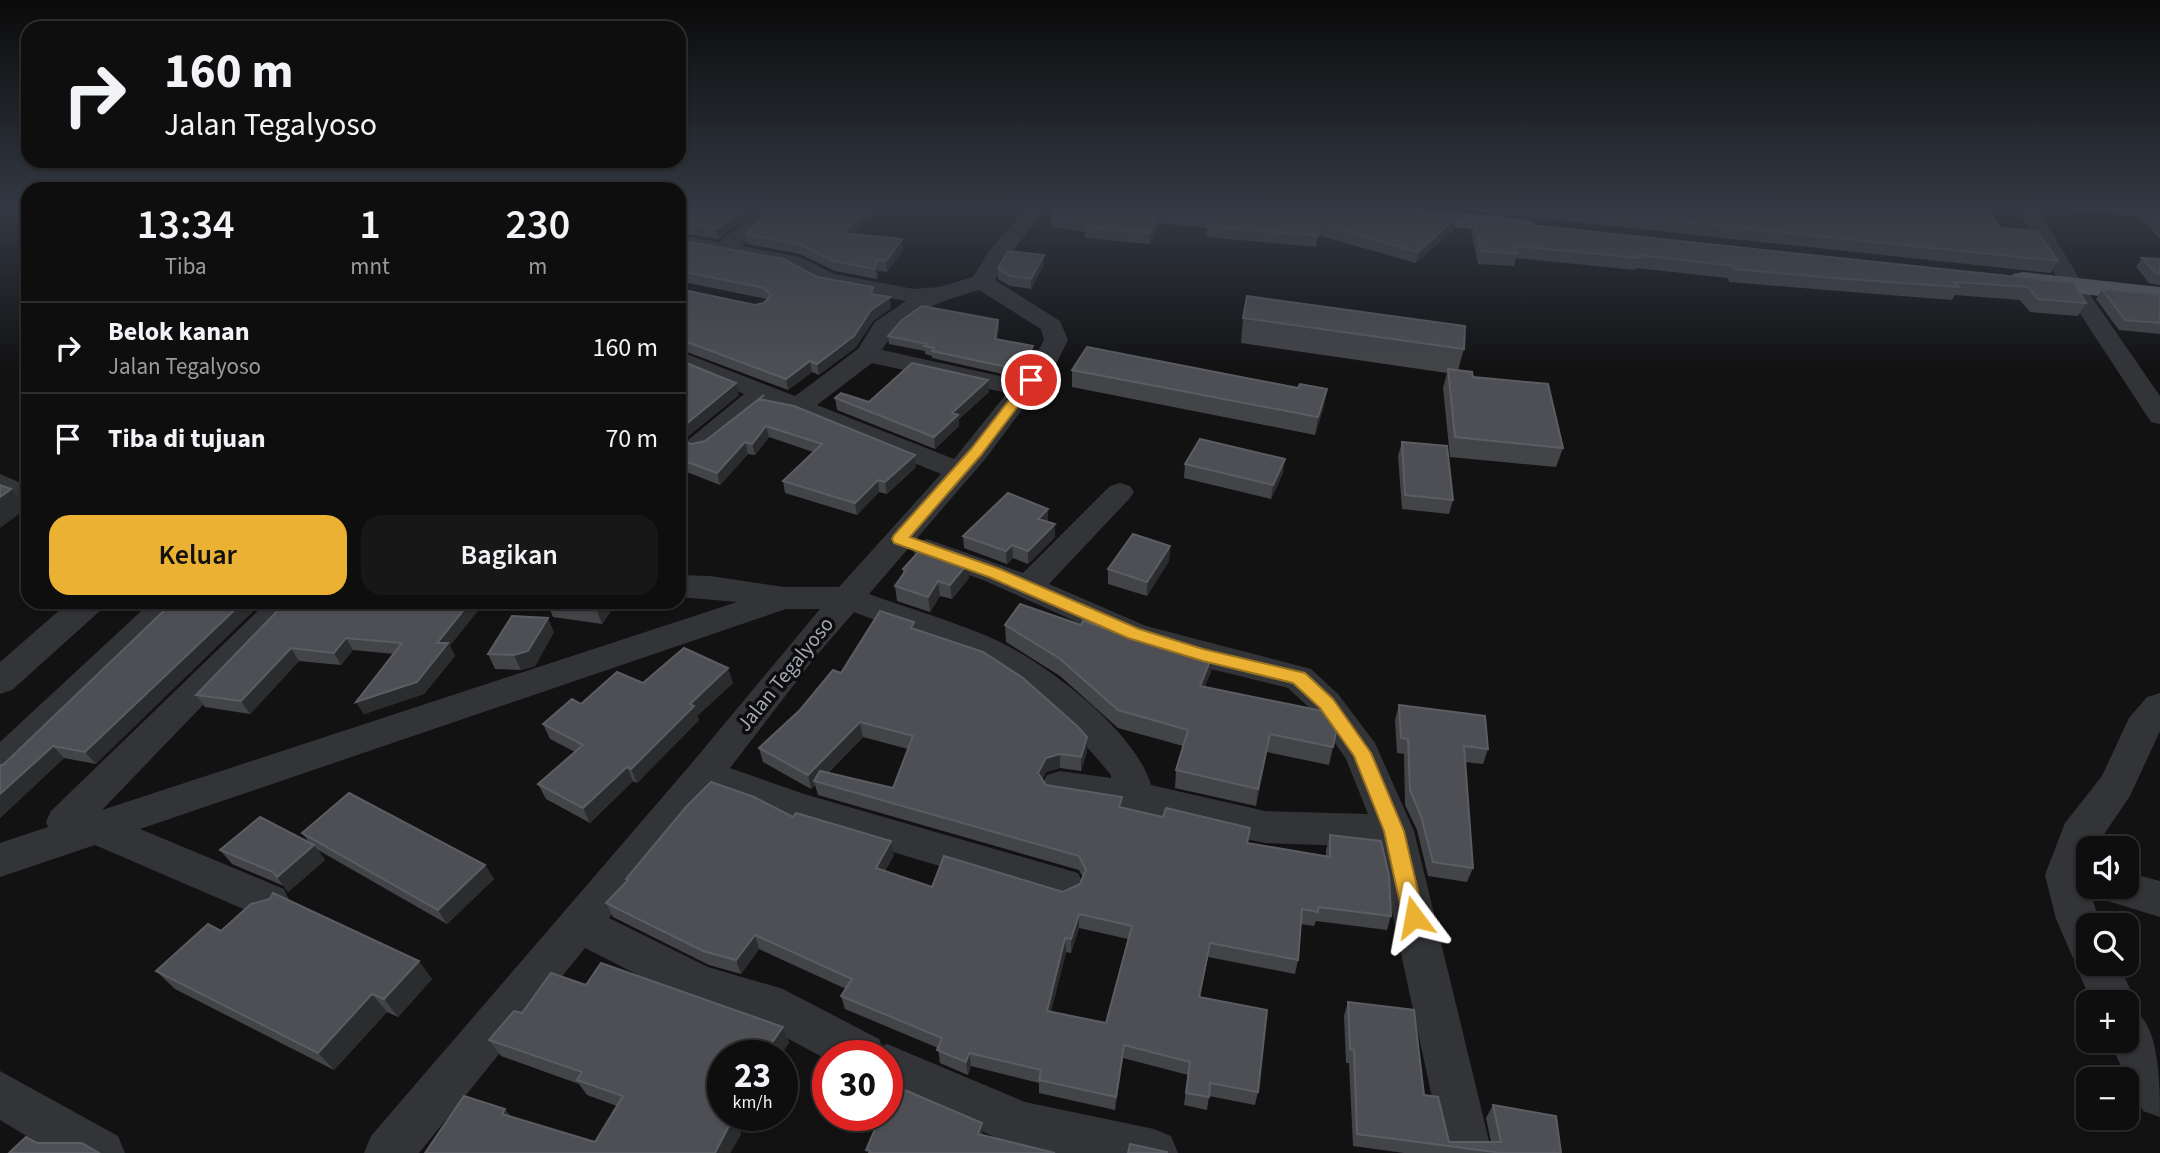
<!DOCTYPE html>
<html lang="id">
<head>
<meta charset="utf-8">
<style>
  body { margin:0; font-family:"Source Sans 3",sans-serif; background:#171717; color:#f1f3f6; height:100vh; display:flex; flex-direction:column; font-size:26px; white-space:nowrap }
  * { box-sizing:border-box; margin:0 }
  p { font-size:23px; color:#9b9c9e }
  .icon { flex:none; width:38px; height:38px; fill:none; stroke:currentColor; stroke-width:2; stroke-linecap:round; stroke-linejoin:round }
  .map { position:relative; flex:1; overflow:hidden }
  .details { position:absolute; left:21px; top:182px; width:665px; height:427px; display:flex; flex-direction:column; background:#0e0e0e; border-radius:21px; box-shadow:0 2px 5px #0004,0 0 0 2px #2e2e2e }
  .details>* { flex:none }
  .hud { position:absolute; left:21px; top:21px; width:665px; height:147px; border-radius:21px; box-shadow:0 2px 5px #0004,0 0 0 2px #2e2e2e; background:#0e0e0e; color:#f1f3f6; overflow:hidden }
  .fabs { position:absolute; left:2076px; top:836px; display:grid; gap:14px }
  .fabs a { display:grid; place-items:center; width:63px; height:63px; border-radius:14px; background:#0e0e0e; box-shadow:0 2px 5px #0004,0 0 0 2px #2e2e2e; font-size:35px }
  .speed { position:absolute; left:707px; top:1040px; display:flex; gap:14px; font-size:35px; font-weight:700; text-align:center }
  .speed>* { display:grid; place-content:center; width:91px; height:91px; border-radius:50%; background:#0e0e0e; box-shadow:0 2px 5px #0004,0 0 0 2px #2e2e2e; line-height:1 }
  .speed small { font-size:18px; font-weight:400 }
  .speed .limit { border:10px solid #d22; background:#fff; color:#111 }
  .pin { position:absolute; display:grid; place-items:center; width:60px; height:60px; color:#fff; margin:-30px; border:4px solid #fff; border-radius:50%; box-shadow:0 2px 7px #0007 }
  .me { position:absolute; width:77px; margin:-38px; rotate:347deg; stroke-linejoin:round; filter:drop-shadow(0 0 5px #0008) }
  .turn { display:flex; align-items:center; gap:24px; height:147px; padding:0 28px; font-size:32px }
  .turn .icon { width:91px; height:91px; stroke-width:2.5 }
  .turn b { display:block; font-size:49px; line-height:60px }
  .eta { display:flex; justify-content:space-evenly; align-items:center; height:119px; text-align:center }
  .eta b { font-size:42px; font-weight:600; line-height:49px }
  .action { display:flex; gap:14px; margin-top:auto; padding:14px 28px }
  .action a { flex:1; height:80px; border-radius:21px; background:#ebb133; color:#111; font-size:28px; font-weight:600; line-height:80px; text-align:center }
  .action a+a { background:#171717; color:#f1f3f6 }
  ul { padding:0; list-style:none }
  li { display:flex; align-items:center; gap:21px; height:91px; padding:0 28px; border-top:2px solid #2e2e2e }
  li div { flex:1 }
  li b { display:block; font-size:26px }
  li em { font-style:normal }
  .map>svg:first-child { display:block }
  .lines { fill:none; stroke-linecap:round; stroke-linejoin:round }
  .street { fill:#333438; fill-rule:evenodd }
  .highway { fill:#5f6269; fill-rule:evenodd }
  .wall { fill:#434448; fill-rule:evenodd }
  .shaded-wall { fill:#2b2c2e }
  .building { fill:#4e4f54; stroke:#5b5d63; stroke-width:2; fill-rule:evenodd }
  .route { fill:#ebb133; stroke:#997321; stroke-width:2 }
  .labels { text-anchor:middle; stroke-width:7; stroke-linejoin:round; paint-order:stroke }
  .street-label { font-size:21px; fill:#a4a8b4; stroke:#0d0d0e }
</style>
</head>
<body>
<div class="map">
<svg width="2160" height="1153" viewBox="0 0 2160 1153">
  <rect width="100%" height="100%" fill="#121213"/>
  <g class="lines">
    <path class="street" d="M762,208H783L758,233L741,246L800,257L834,274L914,289L939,287L973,277L989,251L1026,208H1047L1007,258L995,280L1060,321L1068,340L1056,364L986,458L869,594C908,608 949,620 987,636C1040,658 1135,729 1151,785L1265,811L1368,814L1346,759L1314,712L1288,688L1203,667L1122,642L983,580L916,556L912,549L916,542L927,539L1023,573L1110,486L1120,483L1130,486L1134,492L1130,498L1049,584L1146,626L1311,669L1338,694L1375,743L1414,831L1492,1153H1444L1378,847L1265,843L1184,826L1135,811L1060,801L1047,797L1041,786L1047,775L1060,771L1111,778V775C1071,726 1022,680 964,653C929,637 890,626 854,612L816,656L730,768L804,794L1078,873L1084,885L1078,897L1064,903L802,825L711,792L609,918L708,967L783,989L879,1039L882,1046L887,1044L1025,1102L1154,1129L1171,1136L1178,1153H1039L1024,1150L887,1090V1055H828V1060L757,1022L685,999L585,948L419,1153H364L371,1136L691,764L820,609H786L140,829L284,889L290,902L284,915L269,920L95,845L0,877V843L48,827L46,822L51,811L267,602H302L102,810L737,602L679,597V575L710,576L784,587H839L941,474L766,403L706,451L696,453L686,451L682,445L744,394L679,367V351L795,396L858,349L875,322L906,301L820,285L786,267L679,247V235L719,242ZM979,290L1041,329L1044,340L1035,357L1018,380L882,350C906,311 938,302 979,290ZM872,363L1007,393L954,459L817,405Z
      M2017,208H2037L2084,286L2160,396V424L2151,422L2147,416L2062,286Z
      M0,474L28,486V507L0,495Z
      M69,602H106L101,610L12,690L0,694V662Z
      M151,602H187L182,610L13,775L0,780V742Z
      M2160,693V731L2130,796L2094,849H2088L2085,875L2101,926H2088V964H2119L2136,1003L2133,1010C2160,1024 2160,1087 2160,1117L2143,1111L2109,1041H2126V1003H2092L2075,964L2078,959L2073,958L2056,919L2045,875L2065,823L2102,776L2129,718L2147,697Z
      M2126,872L2160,881V917L2101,899L2095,887H2126Z
      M0,1071L118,1136L125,1153H55L0,1120Z"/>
    <path class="highway" d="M1346,208H1421L1525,219L1534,222L1538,227L1534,232L1525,235L1359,216L1350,213Z
      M2023,272L2160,287V303L2013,286L2009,280L2013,274Z"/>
  </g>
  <path class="wall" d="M758,208L718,239L679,233V210Z
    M879,208L854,234L903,249L887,272L878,271L877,279L835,271L800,254L747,244L745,234Z
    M1056,208L1456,218L1454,229L1416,263L1318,235L1316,247L1206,237L1207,228L1159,223L1150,244L1085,238V232L1051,226V216Z
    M1445,208H1987L2001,228L2058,261L2051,273Z
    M2063,208H2160V239L2138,216Z
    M1474,219L2073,283L2086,303L2078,316L2030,312L2020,300L1955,295L1952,300L1826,290L1729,282L1728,278L1636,268L1635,270L1516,258L1514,266L1478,264L1471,231Z
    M679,240L817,277L873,287V294L891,308L873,321L856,347L819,375L812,372L788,390L679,349V289L755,305L764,303L767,299L679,281Z
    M2142,258L2160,259V285L2149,283L2136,267Z
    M1044,265L1031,289L1010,286L998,279V269Z
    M2102,289L2160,295V334L2119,330L2096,299Z
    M1243,318L1464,349L1458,370L1473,377L1563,448L1556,467L1450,457L1443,388L1447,373L1241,343Z
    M999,328L997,339L1034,354L1019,374L1010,372L1007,375L932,358V356L925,354V351L889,344L888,336Z
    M679,360L739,395L682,441L692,444L705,441L765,400L915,455L916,467L887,494L879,492L857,515L785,493L783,481L813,452L769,437L755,455L748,454L720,485L679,469Z
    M1072,370L1324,406L1315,435L1072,387Z
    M989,392L959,419V426L935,449L837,410L835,398L869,402Z
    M1402,442L1453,500L1449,514L1402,509L1398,456Z
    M1185,464L1283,473L1271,499L1184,478Z
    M1048,522L1055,537L1028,564L1013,558L1007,564L964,548L963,536Z
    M1170,546L1169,561L1147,596L1108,584V569Z
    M903,569L969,578L952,599L940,596L930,612L897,601L895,586L903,573Z
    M173,602L96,764L64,758L0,818V765H3Z
    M286,602L450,646L455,656L424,694L364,714L356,702L394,654L353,650L341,665L299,661L250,714L205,707L196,695Z
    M547,602H617L602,624L553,617Z
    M1005,625H1081L1156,646L1213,654L1211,672L1204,687L1333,747L1329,765L1267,752L1256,806L1175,788L1176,770L1183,746L1118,728L1060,676L1006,642Z
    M915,629L1087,751L1081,771L1060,768L1046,772L1042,780L1046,785L1247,843L1326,856V850L1330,835L1391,916L1387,930L1316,921L1314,926L1301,924L1298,960L1295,974L1208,957L1200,997L1258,1092L1255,1105L1209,1096L1207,1110L1184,1105L1188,1075L1123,1058L1115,1110L1039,1093V1083L971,1066L968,1075L940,1063L938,1048L845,1009L841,996L846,989L759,949L741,974L709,965L613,917L606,903L627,882L626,879L793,817L894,855L885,871L932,887L1063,892L1080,884L1083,878L1079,870L818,795L815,785L811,789L763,762L759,748L841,673ZM863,737L908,749L893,788L828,773ZM1079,928L1128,939L1106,1023L1051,1011L1066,952L1071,953Z
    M554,632L535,666L521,670L495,669L488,654Z
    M643,683H733L697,716L699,720L637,783L633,781L590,823L546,799L538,784L575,752L550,739L543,724L581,704Z
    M1399,705L1488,749L1483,764L1465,762L1473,868L1467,882L1428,876L1417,830L1405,805L1404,754L1397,753L1395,720Z
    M302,833L485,865L494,879L447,924L318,850L325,860L288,892L284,886L232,864L220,850L309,842Z
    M221,931L432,979L398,1017L387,1012L334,1070L175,989L156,971Z
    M586,985L783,1027L789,1043L723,1115H739L735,1121L741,1134L730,1153H425L505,1109L511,1117L595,1142L617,1106L587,1095L579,1084L501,1056L489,1040L522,1013Z
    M1348,1002L1424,1095L1449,1142H1491L1486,1118L1493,1105L1561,1153H1404L1353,1146L1349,1063H1346L1344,1016Z"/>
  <path class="shaded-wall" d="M743,208H758L718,239L716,229Z
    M868,208H879L845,243L843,233Z
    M1159,212V223L1150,244V233Z
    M1456,218L1454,229L1416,263L1418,252Z
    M902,239L903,249L887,272L886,261Z
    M1044,255V265L1031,289V279Z
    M877,260L878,271L877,279L875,269Z
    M890,297L891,308L873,321L856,347L819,375L817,364L871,310Z
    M998,320L999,328L996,347L995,339Z
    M1033,346L1034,354L1019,374V366Z
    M810,361L812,372L788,390L786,379Z
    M1010,364V372L1007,375V367Z
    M988,380L989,392L959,419V426L935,449L934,437L952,413Z
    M736,383L739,395L680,443L679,430Z
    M1327,389L1324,406L1315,435L1318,417Z
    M766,426L769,437L755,455L752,444Z
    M745,442L748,454L720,485L717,473Z
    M915,455L916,467L887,494L885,482Z
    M1285,459L1283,473L1271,499L1273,485Z
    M878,480L879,492L857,515L855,503Z
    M11,489L26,509L0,528V497Z
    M1048,509V522L1038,519Z
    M1055,524V537L1028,564V551Z
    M1012,545L1013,558L1007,564L1006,551Z
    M1170,546L1169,561L1147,596V582Z
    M968,563L969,578L952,599L950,585Z
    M938,581L940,596L930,612L928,597Z
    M243,602H263L96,764L85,752Z
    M470,602H485L450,646L455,656L424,694L364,714L356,702L437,643Z
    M601,602H617L602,624L596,609Z
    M548,618L554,632L535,666L521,670L514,655Z
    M346,638L353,650L341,665L334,653Z
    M291,648L299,661L250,714L241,701Z
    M1213,654L1211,672L1198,704L1200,686Z
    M728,668L733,683L697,716L699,720L637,783L631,769L690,704Z
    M860,722L863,737L818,782L814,781L815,785L811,789L808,775Z
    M1270,734L1267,752L1256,806L1258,789Z
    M1087,737V751L1081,771V757Z
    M53,746L64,758L0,818V794Z
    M1060,754V768L1046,772L1039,787L1038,773L1046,758Z
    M627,767L633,781L590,823L583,808Z
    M891,841L894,855L878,883L876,868Z
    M314,845L325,860L288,892L277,877Z
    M485,865L494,879L447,924L438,910Z
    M1079,914V928L1071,953V939Z
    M755,935L759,949L741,974L736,960Z
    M1065,938L1066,952L1048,1024L1047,1011Z
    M1210,943L1208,957L1197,1010L1199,997Z
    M419,961L432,979L398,1017L384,999Z
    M372,994L387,1012L334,1070L318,1053Z
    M783,1027L789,1043L781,1055H763Z
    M1124,1045L1123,1058L1115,1110L1116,1097Z
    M969,1053L971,1066L968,1075L966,1062Z
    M505,1109L517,1125L502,1114Z
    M723,1112V1115H739L735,1121L741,1134L730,1153H715L721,1114Z
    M982,1123L983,1135L978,1134Z"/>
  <path class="building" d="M687,208H743L716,229L679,222V210Z
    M775,208H868L843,233L902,239L886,261L877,260L875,269L833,261L799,244L745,234Z
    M1056,208H1360L1456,218L1418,252L1319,224L1318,236L1207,226L1210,217L1159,212L1150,233L1085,227L1086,221L1051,216Z
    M1548,208H1987L2001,228L2037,231L2058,261Z
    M2145,208H2160V223Z
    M1474,219L2073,283L2086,303L2038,299L2028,287L1954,282L1959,287L1832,278L1735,269L1733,266L1638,255L1639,258L1515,246L1517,254L1481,251Z
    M679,240L783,259L817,277L873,287L871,294L890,297L871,310L854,336L817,364L810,361L786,379L679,339V289L755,305L764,303L771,295L764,288L679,271Z
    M1008,251L1044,255L1031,279L1010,276L998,269Z
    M2142,258L2160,259V274L2156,273Z
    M2102,289L2160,295V323L2125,320Z
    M1247,296L1465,326L1464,349L1243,318Z
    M922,306L998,320L995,339L1033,346L1019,366L1010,364L1007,367L932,351L934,348L924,346L927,344L888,336L902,320Z
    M1087,347L1298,388L1300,384L1327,389L1318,417L1072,370Z
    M679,360L736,383L679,430Z
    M912,363L988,380L952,413L958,415L934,437L835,398L841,393L869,402Z
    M1448,369L1472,372L1473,377L1548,384L1563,448L1455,437Z
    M764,395L759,399L794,406L915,455L885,482L878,480L855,503L783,481L822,444L766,426L752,444L745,442L717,473L679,459V437L681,441L692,444L705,441Z
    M1200,439L1285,459L1273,485L1185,464Z
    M1402,442L1447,446L1453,500L1405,495Z
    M0,485L11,489L0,497Z
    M1008,493L1048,509L1038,519L1055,524L1028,551L1012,545L1006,551L963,536Z
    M1133,534L1170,546L1147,582L1108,569Z
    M923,547L968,563L950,585L938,581L928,597L895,586L906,570L903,569Z
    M173,602H243L85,752L53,746L0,794V765H3Z
    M286,602H470L437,643H448L417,682L356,702L402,643L346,638L334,653L291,648L241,701L196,695Z
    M547,602H601L596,609Z
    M1020,604L1081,625L1083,621L1156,646L1160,638L1213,654L1200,686L1327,712L1337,727L1333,747L1270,734L1258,789L1176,770L1188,730L1118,710L1059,658L1005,625Z
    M880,611L914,622L911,628L983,652L1023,678L1077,726L1087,737L1081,757L1060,754L1046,758L1038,773L1046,785L1122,797L1119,807L1163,817L1166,808L1250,828L1247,843L1330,857V835L1381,841L1389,876L1391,916L1318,907V912L1302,909L1298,960L1210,943L1199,997L1267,1010L1258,1092L1210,1083L1209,1097L1186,1093L1190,1062L1124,1045L1116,1097L1039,1080L1041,1070L969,1053L966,1062L937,1050L942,1038L841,996L852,979L755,935L736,960L703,951L606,903L628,880L626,879L686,807L711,782L754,797L793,817L796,813L891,841L876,868L932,887L944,856L1063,892L1080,884L1086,870L1079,856L814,781L820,771L893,788L913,736L860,722L808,775L759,748L800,710L833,670L841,673ZM1079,914L1132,926L1106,1023L1047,1011L1065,938L1071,939Z
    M512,616L548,618L528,651L514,655L488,654Z
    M684,648L728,668L690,704L694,706L631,769L627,767L583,808L538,784L583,745L543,724L572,699L581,704L617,672L643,683Z
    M1399,705L1485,716L1488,749L1464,746L1473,868L1433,862L1421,816L1410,790L1408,739L1401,738Z
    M349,793L485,865L438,910L302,833Z
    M260,817L314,845L277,877L273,872L220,850Z
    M273,893L419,961L384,999L372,994L318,1053L156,971L208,924L221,931L251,904L270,899Z
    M601,963L783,1027L763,1055H723V1112L721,1114L733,1118L715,1153H425L464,1096L505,1109L502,1114L595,1142L623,1096L577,1080L582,1072L489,1040L514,1011L522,1013L551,973L586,985Z
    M1348,1002L1414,1010L1424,1095L1438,1097L1449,1142H1501L1493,1105L1556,1116L1561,1153H1502L1357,1134L1354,1050L1350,1049Z
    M893,1085L982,1123L978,1134L1055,1153H869L870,1151L866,1150L881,1115H887V1099Z
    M26,1137L37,1143H82L99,1153H9Z
    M1130,1144L1167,1152V1153H1128Z"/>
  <linearGradient id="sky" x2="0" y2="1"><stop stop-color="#0a0a0a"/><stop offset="0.56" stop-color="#333944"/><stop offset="1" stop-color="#333944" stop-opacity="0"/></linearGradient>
  <rect width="2160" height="369" fill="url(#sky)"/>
  <path class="route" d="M1031,376L1038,380L981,455L910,537L1000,569L1139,629L1203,649L1305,673L1333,699L1371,753L1404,831L1424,917L1421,923L1414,926L1406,923L1403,917L1384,831L1354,756L1320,708L1293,683L1203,661L1128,638L989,577L894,543L892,539L894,535L971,449L1027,377Z"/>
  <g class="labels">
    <g class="street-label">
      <text transform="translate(785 674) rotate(-51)" y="7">Jalan Tegalyoso</text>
    </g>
  </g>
</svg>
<div class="fabs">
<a><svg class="icon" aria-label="sound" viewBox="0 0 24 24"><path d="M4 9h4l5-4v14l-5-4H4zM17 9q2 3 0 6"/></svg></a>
<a><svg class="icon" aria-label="search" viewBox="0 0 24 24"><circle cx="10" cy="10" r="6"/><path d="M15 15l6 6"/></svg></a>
<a>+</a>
<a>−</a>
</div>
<div class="speed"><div>23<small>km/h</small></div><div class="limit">30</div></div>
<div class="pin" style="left:1031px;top:380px;background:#d93025"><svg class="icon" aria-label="arrive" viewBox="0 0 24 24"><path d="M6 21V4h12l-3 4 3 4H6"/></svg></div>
<svg class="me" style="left:1414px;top:917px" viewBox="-20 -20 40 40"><path d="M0-17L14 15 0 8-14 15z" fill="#ebb133" stroke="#fff" stroke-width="4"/></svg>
<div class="hud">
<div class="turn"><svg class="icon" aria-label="right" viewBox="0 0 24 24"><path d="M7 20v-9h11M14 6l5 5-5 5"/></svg><div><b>160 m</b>Jalan Tegalyoso</div></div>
</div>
<section class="details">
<div class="eta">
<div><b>13:34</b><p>Tiba</p></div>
<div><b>1</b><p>mnt</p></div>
<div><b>230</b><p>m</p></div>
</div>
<ul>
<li><svg class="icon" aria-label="right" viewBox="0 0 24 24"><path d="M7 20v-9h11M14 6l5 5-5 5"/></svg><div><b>Belok kanan</b><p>Jalan Tegalyoso</p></div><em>160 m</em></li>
<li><svg class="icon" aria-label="arrive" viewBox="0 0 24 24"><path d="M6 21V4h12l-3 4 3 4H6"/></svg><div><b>Tiba di tujuan</b></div><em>70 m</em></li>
</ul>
<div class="action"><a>Keluar</a><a>Bagikan</a></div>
</section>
</div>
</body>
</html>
